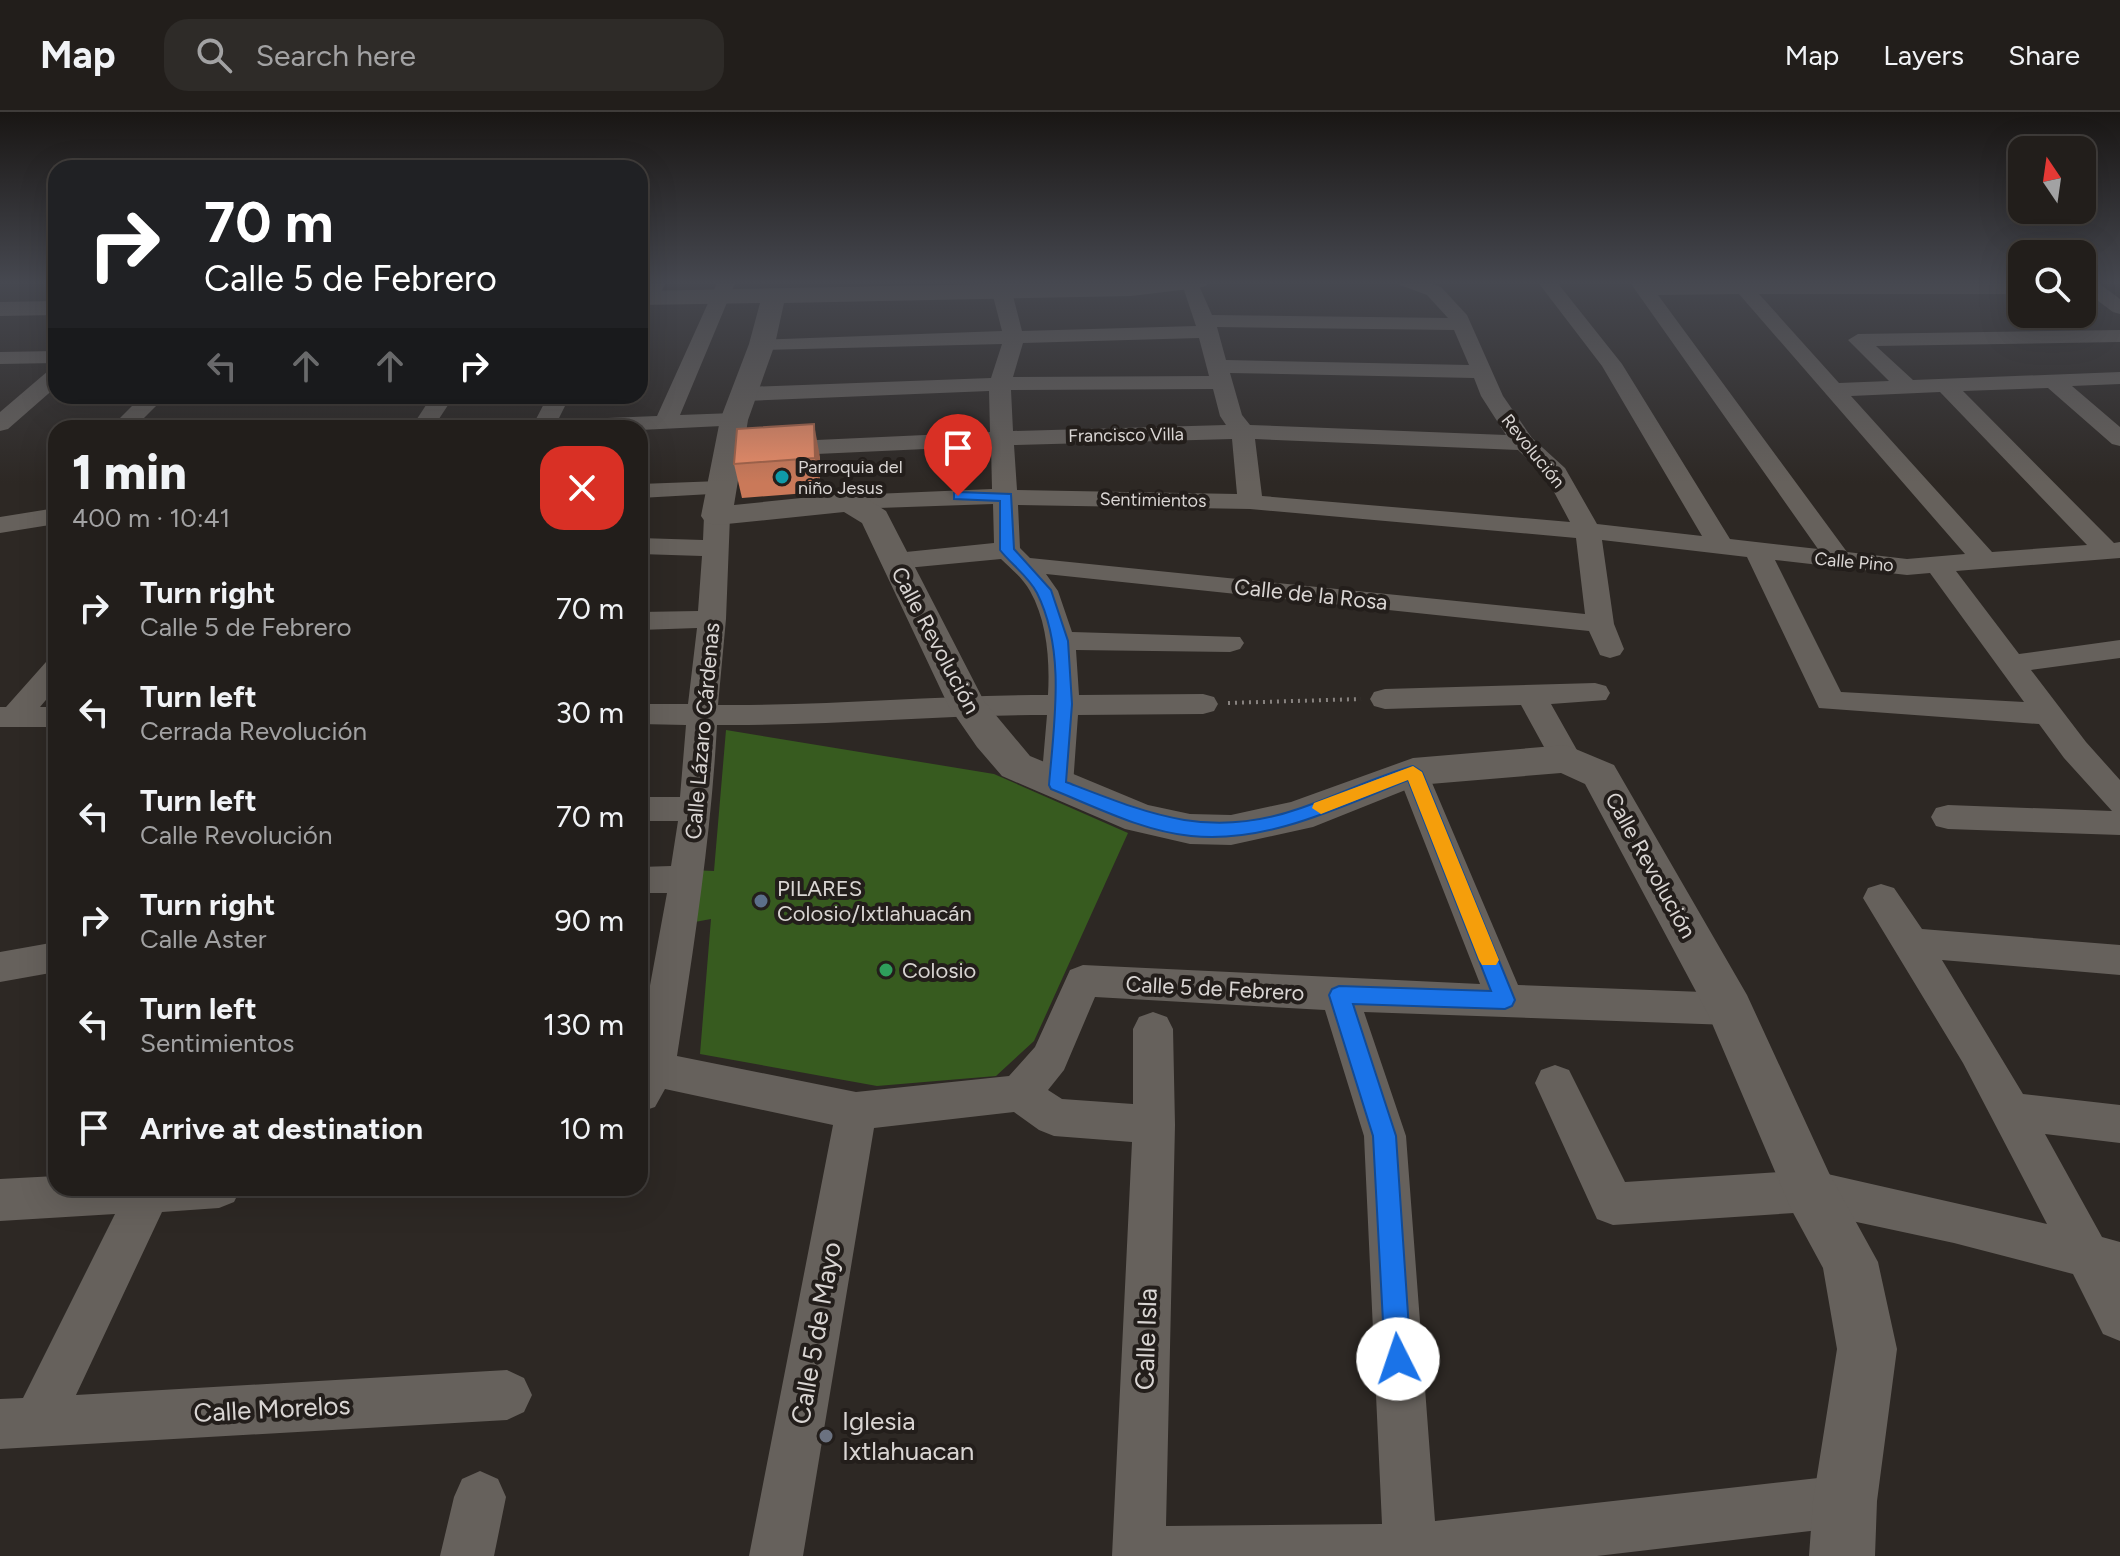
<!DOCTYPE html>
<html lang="en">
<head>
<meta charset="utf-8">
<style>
  body { margin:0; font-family:Figtree,sans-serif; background:#2e2b28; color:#f1f3f6; height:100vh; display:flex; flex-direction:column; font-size:30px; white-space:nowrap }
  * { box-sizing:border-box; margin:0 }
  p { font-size:26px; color:#a2a2a3 }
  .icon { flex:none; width:44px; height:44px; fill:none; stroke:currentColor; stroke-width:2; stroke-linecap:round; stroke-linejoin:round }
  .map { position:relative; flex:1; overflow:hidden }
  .panel { position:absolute; left:48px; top:308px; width:600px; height:776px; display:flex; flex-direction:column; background:#221e1b; border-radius:24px; box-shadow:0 8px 32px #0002,0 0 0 2px #3f3c3a }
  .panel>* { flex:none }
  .banner { position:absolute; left:48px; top:48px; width:600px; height:244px; border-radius:24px; box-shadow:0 8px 32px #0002,0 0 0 2px #3f3c3a; background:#202124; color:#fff; overflow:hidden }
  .needle { width:52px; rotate:347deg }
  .buttons { position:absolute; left:2008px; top:24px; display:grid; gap:16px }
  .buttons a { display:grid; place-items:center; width:88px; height:88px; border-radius:16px; background:#221e1b; box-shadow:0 8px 32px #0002,0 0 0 2px #3f3c3a; font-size:40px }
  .pin { position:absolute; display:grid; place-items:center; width:68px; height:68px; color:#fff; margin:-82px -34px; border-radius:50% 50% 50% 0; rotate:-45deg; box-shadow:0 0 8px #0007 }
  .pin .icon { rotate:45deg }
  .me { position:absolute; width:88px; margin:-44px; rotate:356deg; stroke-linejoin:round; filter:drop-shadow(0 0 6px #0008) }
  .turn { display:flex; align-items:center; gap:28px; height:168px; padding:0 24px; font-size:36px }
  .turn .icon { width:104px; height:104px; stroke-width:2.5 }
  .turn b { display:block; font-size:56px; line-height:68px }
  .lanes { display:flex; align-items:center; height:76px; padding:0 24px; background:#0003; justify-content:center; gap:40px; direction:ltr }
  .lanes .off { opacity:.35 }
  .round { display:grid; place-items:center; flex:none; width:84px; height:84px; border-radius:24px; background:#2e2b28 }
  .summary { display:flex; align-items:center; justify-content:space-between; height:136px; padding:0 24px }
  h1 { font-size:48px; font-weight:800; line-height:60px }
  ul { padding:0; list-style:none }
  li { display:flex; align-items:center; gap:24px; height:104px; padding:0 24px }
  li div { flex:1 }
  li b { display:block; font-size:30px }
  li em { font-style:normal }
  header { display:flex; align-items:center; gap:48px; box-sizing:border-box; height:112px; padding:0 40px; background:#221e1b; border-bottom:2px solid #3f3c3a }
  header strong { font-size:38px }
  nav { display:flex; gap:44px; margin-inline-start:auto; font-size:28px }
  .search { width:560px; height:72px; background:#2e2b28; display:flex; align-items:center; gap:20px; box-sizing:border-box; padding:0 28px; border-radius:24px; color:#a2a2a3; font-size:30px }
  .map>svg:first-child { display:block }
  .green { fill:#375b1f }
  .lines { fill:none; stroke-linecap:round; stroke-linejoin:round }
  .path { stroke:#87827f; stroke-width:4; stroke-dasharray:2 5; stroke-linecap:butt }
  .minor { fill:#66615c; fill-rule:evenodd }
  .tertiary { fill:#66615c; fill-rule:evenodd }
  .wall { fill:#ca7959 }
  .shaded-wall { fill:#a46349 }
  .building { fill:#eb8d68; stroke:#a46349; stroke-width:2 }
  .route { fill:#1a73e8; stroke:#114b97; stroke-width:2 }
  .slow { fill:#f59e0b }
  .culture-dot { fill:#0f9aa8; stroke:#231e1b; stroke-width:3 }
  .service-dot { fill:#5c6f8a; stroke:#231e1b; stroke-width:3 }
  .leisure-dot { fill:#2e9e5b; stroke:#231e1b; stroke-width:3 }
  .worship-dot { fill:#6b7280; stroke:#231e1b; stroke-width:3 }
  .labels { text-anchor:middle; stroke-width:8; stroke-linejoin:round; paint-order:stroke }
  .far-street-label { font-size:18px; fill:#d9d5d3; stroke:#231e1b }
  .far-poi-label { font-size:18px; fill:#d9d5d3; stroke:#231e1b; text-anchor:start }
  .street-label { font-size:22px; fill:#d9d5d3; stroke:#231e1b }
  .poi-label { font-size:22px; fill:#d9d5d3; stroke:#231e1b; text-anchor:start }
  .near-street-label { font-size:26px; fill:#d9d5d3; stroke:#231e1b }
  .near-poi-label { font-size:26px; fill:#d9d5d3; stroke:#231e1b; text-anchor:start }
</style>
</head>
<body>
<header>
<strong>Map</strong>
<div class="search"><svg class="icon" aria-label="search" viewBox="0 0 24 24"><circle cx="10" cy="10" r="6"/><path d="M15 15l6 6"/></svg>Search here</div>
<nav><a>Map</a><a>Layers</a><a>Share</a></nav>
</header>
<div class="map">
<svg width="2120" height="1444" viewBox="0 0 2120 1444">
  <rect width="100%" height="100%" fill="#2d2824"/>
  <path class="green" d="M726,618L994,662L1128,721L1034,929L996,964L877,974L700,942L711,807L684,812L690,758L714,759Z"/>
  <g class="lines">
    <path class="path" d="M1228,591L1361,587"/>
    <path class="minor" d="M648,169H666L657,190H643L640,186Z
      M718,169H736L680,303L734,301L742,303L745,308L742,313L640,318V316H516L519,311L535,309L548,284H570L558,308L657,304Z
      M1181,169H1197L1212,203L1448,206L1427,183L1400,173L1398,169H1424L1441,175L1467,203L1503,284L1532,326L1565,356L1597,412L1702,424L1602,254L1537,169H1556L1622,252L1730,427L1818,437L1629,169L2022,170V182H1759L1839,271L1889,269L1848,228L1858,222L2120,218V230L1876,234L1913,268L2120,260V272L2072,274L2120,315V334L2112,332L2048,276L1963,279L2114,431L2120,430V446L1956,459L2019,542L2120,528V546L2031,558L2086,630L2120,668V723L1948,717L1936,714L1931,705L1936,696L1948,693L2112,699L2064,646L2039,612L1819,596L1747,445L1602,428L1614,512L1624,537L1620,543L1610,546L1600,543L1589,519L1046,462L1058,479L1072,520L1240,525L1244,531L1240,537L1230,540L1076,538L1079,583L1203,582L1214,585L1218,592L1214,599L1203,602L1078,603L1073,673L1069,681L1057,684L1045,681L1041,673L1047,603C937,603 827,614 717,613C711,725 694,834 677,944L856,980L1009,964L1035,935L1070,858L1083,853L1480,872L1397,660L1402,652L1413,649L1424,652L1518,873L1730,881L1744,886L1749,897L1744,908L1730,913L1364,900L1406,1024L1435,1409L1845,1363L1863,1371L1871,1389L1863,1407L1845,1415L1597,1444H1112L1132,1030L1054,1024L1039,1018L1014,1000L874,1016L803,1444H749L833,1013L665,977L655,995L640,1000V928L667,781H640V755L671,754L678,709H640V685H680L686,613L640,612V592H688L697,516L640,518V500L698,499L702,444L640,442V426L703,428L704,404L708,399H726L730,404L726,507L718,593C829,594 938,583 1048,583C1050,548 1047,509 1030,479C1023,466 1010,456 1001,447L896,457L887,455L883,449L887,443L896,441L994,431L993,392L850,397L841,395L838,390L841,385L850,383L992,377L991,334L773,344L765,342L761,337L765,332L773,330L990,320L989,279L746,289L735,282L746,275L991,266L1002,232L762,238L755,236L752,232L755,228L1002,219L992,180L1002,174L1012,180L1022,219L1196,214ZM1739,182L1965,442L1907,447L1847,440L1658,183ZM1217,215L1454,218L1469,253L1226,248ZM1199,226L1209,264L1013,265L1023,231ZM1230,261L1474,266L1481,284L1506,323L1250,313L1242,303ZM1213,277L1220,304L1226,313L1013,319L1011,278ZM1940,280L2087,433L1992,440L1851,284ZM1232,327L1237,382L1017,378L1014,333ZM1255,327L1518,338L1546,365L1570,410L1262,384ZM1018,393L1250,397L1576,426L1585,502L1030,446L1020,436ZM1775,448L1907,463L1930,461L2024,590L1841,580ZM1095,885L1325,898L1364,1024L1382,1412L1166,1414L1175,1013L1173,917L1167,905L1153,900L1139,905L1133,917V992L1062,987L1048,978L1064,958Z
      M2082,169H2096L2120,187V202L2113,200L2082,177Z
      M56,239V251L0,252V240Z
      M56,258V275L8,317L0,319V300L48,259Z
      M142,284H166L134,316H110Z
      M432,284H454L433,316H411Z
      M720,369L729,371L732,376L729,381L640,386V372Z
      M56,396V412L0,421V405Z
      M56,548V576L40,595H56V615H0V595H6L46,550Z
      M1595,571L1606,574L1610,581L1606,588L1551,592L1582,647L1577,655L1566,658L1555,655L1521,593L1385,597L1374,594L1370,587L1374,580L1385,577Z
      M1881,772L1894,776L1922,817L2120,833V863L1942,848L2023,982L2120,993V1031L2045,1022L2102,1125L2120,1130V1229L2103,1222L2073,1162L1954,1131L1810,1100L1613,1113L1597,1107L1535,971L1541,958L1555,953L1569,958L1625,1070L1810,1058L2047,1112L1963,951L1863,786L1868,776Z
      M56,830V860L0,870V840Z
      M56,1064V1076H241L234,1090L219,1096L162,1100L76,1283L507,1258L524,1266L532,1283L524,1300L507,1308L0,1337V1287L23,1286L115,1102L0,1109V1067Z
      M480,1359L498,1367L506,1385L494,1444H440L454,1385L462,1367Z"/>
    <path class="tertiary" d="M1139,169H1210L1206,174L1198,176L1131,184L784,191L775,232L748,308L734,393L850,381L861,383L886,399L984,589L1030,644L1148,693L1190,702L1231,703L1291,690L1413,646L1566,633L1614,653L1747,883L1829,1061L1878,1150L1897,1237L1877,1389L1875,1444H1809L1813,1389L1837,1237L1823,1156L1791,1097L1708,902L1585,672L1561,661L1418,673L1313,715L1231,733L1190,732L1125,717L1002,664L977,635L948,593L862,411L844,400L717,413L706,411L701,404L720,308L749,232L760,191L640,193V179Z
      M56,189V203L0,204V190Z"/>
  </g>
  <path class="wall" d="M820,345V380L742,386L734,352Z"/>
  <path class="shaded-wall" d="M814,312L820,345V380L815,346Z"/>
  <path class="building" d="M814,312L815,346L734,352L737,317Z"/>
  <linearGradient id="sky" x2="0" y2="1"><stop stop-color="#191614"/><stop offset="0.46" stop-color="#464850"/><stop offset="1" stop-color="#464850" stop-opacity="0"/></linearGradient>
  <rect width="2120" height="371" fill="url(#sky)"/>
  <path class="route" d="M958,380L1011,382L1014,437L1051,478L1068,529L1072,592L1066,670C1149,702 1209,728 1298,697C1337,684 1374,665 1413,654L1422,660L1515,888L1512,894L1505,897L1353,892L1396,1024L1411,1247L1407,1257L1398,1260L1389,1257L1385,1247L1373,1024L1329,883L1332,877L1339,874L1491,879L1408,668C1340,695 1266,732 1191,724C1142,719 1096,695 1051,677L1049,673C1054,611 1066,539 1037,481C1029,465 1011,452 1000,438V389L954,387V381Z"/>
  <path class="slow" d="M1413,654L1422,660L1499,848L1496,853H1482L1479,848L1408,668L1321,702L1312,696L1314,691Z"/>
  <circle class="culture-dot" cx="782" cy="365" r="8"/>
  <circle class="service-dot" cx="761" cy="789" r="8"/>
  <circle class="leisure-dot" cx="886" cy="858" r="8"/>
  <circle class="worship-dot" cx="826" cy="1324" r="8"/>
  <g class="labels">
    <g class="far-street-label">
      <text transform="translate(1126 323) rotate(-1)" y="6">Francisco Villa</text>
      <text transform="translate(1533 339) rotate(51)" y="6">Revolución</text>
      <text transform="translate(1153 388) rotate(1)" y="6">Sentimientos</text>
      <text transform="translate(1854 450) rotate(5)" y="6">Calle Pino</text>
    </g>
    <g class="far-poi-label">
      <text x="798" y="361">Parroquia del<tspan x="798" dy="21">niño Jesus</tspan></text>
    </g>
    <g class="street-label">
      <text transform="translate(1311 482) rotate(6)" y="8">Calle de la Rosa</text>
      <text transform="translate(936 528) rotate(62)" y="8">Calle Revolución</text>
      <text transform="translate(702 619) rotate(-85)" y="8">Calle Lázaro Cárdenas</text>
      <text transform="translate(1651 753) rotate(61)" y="8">Calle Revolución</text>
      <text transform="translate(1215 876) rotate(3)" y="8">Calle 5 de Febrero</text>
    </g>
    <g class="poi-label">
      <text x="777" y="784">PILARES<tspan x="777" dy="25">Colosio/Ixtlahuacán</tspan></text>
      <text x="902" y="866">Colosio</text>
    </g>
    <g class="near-street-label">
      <text transform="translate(816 1221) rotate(-80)" y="9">Calle 5 de Mayo</text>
      <text transform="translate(1146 1227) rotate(-88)" y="9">Calle Isla</text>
      <text transform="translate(272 1297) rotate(-3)" y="9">Calle Morelos</text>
    </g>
    <g class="near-poi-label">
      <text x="842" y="1318">Iglesia<tspan x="842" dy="30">Ixtlahuacan</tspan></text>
    </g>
  </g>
</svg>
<div class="buttons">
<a><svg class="needle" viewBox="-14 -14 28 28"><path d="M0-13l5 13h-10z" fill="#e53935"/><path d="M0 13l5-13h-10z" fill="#a2a2a3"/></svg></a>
<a><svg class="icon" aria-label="search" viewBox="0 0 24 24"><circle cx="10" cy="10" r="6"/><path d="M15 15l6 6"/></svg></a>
</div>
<div class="pin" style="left:958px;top:384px;background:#d93025"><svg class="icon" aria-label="arrive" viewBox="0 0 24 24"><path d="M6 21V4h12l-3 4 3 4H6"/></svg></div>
<svg class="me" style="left:1398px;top:1247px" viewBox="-20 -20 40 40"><circle r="19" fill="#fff"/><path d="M0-13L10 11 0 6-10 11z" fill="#1a73e8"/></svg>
<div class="banner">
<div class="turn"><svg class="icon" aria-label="right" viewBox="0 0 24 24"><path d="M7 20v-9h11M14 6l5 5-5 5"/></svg><div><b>70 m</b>Calle 5 de Febrero</div></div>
<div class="lanes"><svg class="icon off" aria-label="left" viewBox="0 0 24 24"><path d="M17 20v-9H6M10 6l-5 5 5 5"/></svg><svg class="icon off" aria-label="ahead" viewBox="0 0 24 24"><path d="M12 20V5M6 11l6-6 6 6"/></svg><svg class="icon off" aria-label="ahead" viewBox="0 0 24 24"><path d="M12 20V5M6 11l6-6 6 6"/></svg><svg class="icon" aria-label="right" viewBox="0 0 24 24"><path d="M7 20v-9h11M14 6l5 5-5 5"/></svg></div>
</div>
<section class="panel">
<div class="summary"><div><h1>1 min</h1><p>400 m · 10:41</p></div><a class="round" style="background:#d93025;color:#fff"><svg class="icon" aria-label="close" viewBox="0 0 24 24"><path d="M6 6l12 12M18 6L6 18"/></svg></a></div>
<ul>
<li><svg class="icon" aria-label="right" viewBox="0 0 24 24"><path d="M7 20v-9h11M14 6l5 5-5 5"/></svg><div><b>Turn right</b><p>Calle 5 de Febrero</p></div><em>70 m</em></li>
<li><svg class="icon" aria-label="left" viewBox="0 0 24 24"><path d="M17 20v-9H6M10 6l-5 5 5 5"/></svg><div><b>Turn left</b><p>Cerrada Revolución</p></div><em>30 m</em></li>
<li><svg class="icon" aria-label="left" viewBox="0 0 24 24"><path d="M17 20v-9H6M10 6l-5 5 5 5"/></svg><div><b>Turn left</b><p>Calle Revolución</p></div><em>70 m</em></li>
<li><svg class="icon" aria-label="right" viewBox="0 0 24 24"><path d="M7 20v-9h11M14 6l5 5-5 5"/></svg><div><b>Turn right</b><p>Calle Aster</p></div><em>90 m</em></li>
<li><svg class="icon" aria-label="left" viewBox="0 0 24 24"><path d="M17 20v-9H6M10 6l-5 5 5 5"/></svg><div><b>Turn left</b><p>Sentimientos</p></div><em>130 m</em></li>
<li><svg class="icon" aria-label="arrive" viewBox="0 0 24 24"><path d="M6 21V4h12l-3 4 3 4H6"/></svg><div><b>Arrive at destination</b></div><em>10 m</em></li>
</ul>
</section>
</div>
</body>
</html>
